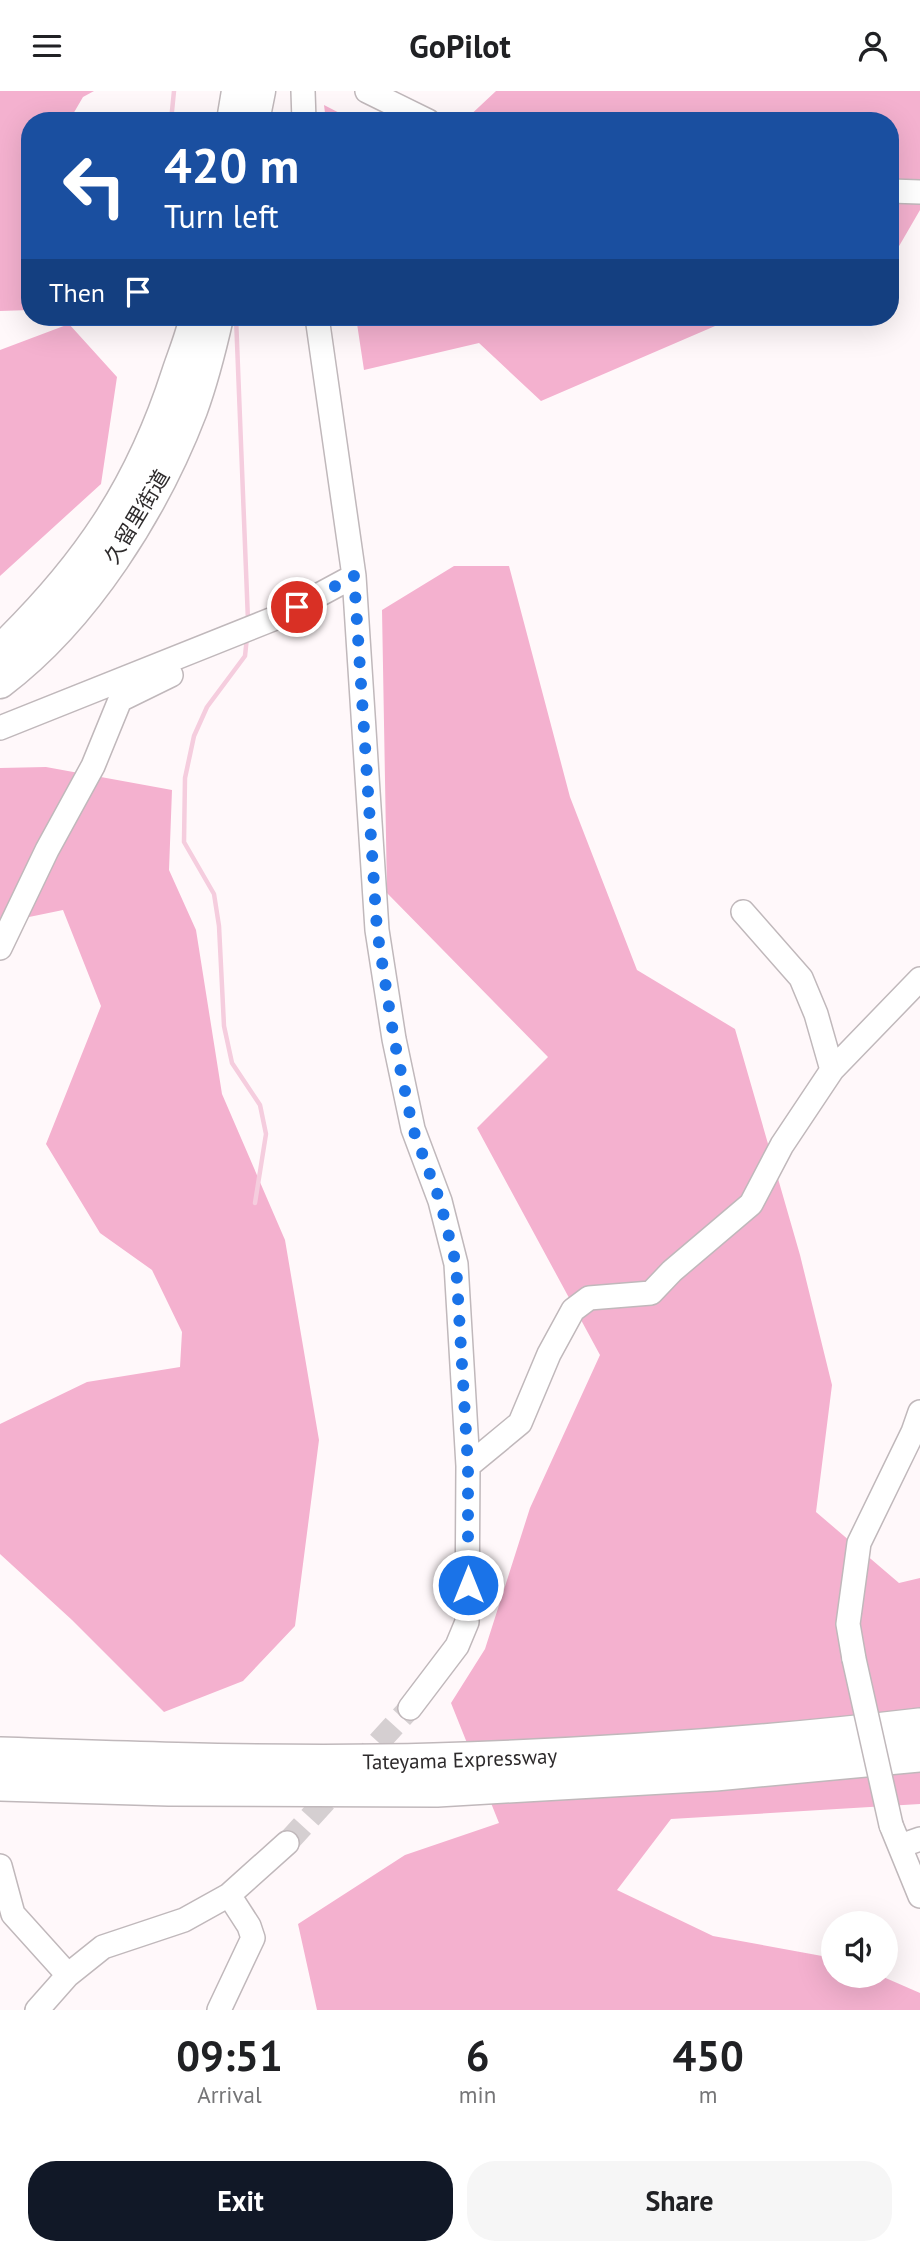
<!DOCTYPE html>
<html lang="en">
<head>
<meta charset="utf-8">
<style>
  body { margin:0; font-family:"PT Sans","Noto Sans JP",sans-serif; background:#f6f6f6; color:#202124; height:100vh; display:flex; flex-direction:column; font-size:26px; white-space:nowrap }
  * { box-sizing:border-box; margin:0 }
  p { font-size:23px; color:#757577 }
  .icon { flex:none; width:38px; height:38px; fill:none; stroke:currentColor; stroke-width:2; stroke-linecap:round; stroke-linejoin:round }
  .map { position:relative; height:1919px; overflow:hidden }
  .drawer { display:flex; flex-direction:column; background:#fff; flex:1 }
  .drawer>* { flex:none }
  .guide { position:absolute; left:21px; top:21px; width:878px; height:214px; border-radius:28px; box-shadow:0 7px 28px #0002; background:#1a4fa0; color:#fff; overflow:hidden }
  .controls { position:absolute; left:821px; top:1820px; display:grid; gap:14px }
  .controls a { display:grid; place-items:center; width:77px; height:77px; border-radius:50%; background:#fff; box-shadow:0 7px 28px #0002; font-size:35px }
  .pin { position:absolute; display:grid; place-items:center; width:60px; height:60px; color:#fff; margin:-30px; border:4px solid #fff; border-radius:50%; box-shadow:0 2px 7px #0007 }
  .me { position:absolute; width:77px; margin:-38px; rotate:0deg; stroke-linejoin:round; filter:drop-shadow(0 0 5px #0008) }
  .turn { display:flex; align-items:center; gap:24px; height:147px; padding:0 28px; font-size:32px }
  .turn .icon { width:91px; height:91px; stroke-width:2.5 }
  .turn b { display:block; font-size:49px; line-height:60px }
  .then { display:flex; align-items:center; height:66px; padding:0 28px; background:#0003; gap:14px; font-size:26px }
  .eta { display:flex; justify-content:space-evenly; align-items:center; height:119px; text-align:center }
  .eta b { font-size:42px; font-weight:800; line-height:49px }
  .cta { display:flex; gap:14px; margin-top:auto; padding:14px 28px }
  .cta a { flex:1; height:80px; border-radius:28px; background:#111827; color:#fff; font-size:28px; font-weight:800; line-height:80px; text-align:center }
  .cta a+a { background:#f6f6f6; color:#202124 }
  header { display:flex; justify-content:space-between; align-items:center; height:91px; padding:0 28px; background:#fff; font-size:32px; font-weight:800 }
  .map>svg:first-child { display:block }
  .green { fill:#f4b1cf }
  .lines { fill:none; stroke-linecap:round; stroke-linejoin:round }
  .stream { stroke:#f5cdde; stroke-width:4.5 }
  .minor-tunnel { stroke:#d5cfd1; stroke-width:23; stroke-dasharray:23 11; stroke-linecap:butt }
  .minor-casing { stroke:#c0b8bb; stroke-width:26 }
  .major-casing { stroke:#c0b8bb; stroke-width:33 }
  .highway-casing { stroke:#c0b8bb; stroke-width:38 }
  .minor { stroke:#fff; stroke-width:23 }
  .major { stroke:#fff; stroke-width:30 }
  .highway { stroke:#fff; stroke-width:35 }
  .minor-bridge-casing { stroke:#c0b8bb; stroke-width:26; stroke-linecap:butt }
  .minor-bridge { stroke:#fff; stroke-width:23 }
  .route { stroke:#1a73e8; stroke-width:12; stroke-dasharray:0 21.6 }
  .labels { text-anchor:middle; stroke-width:5; stroke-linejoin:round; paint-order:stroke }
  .street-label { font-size:21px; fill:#2e2b2c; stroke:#fff }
</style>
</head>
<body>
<header><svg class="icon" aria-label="menu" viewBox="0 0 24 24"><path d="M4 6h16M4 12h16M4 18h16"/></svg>GoPilot<svg class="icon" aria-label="person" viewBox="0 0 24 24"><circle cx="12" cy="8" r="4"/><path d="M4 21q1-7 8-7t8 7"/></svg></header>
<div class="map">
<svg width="920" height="1919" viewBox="0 0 920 1919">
  <rect width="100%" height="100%" fill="#fff8fa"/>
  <path class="green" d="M0,0H94L83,6L69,30H30V219L0,220Z
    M496,0H920V119L891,169V30H464Z
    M324,14L355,30H326Z
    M356,226H736L541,310L479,252L364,279Z
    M69,233L117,286L101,393L0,485V259Z
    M454,475H509L570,706L637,879L735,938L800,1164L832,1294L816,1421L899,1492L920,1487V1713L671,1728L617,1799L713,1845L833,1867V1885H881L920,1902V1919H317L298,1833L405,1764L499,1732L451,1612L485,1558L530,1417L600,1264L477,1037L548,966L387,802L382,519Z
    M46,676L172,699L169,779L196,839L222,1003L285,1149L319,1349L295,1535L243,1590L164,1621L72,1529L0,1463V1333L87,1291L180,1276L182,1241L152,1179L100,1142L46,1053L101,915L63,819L0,832V677Z"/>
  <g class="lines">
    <path class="stream" d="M171,30L174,0
      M236,226L248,530
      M247,546L245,565L207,616L194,645L185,687L184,751L214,803L219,835L224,935L232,972L260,1014L266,1043L255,1112"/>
    <path class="minor-tunnel" d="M287,1752L410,1617"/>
    <g class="minor-casing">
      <path id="minor" d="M303,0L304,30
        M367,0L428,30
        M891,100L920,101
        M317,226L354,485L377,839L394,948L413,1038L440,1110L456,1173L468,1375L467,1531L457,1555L410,1617
        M0,637L278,526L354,485
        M743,821L801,887L816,923L832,979
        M0,857L47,759L93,675L120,609L171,584
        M468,1375L520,1332L549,1263L573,1219L589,1207L651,1202L672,1180L751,1113L782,1054L832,979L920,888
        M854,1568L848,1533L859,1452L913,1341L920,1321
        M891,1734L920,1805
        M900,1755L920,1748
        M0,1775L13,1823L68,1884
        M37,1919L68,1884L103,1856L184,1829L229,1804L287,1752
        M219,1919L253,1847L249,1835L229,1804"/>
    </g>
    <g class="major-casing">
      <path id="major" d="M232,30L237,0
        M254,30L260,0
        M0,559C86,476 140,397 177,282C183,264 191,245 195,226
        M0,592C86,527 154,418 192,319C203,289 211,257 218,226"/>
    </g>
    <g class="highway-casing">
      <g id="highway">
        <path id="s1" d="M0,1664C145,1669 290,1674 434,1670C596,1665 759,1654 920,1635"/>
        <path d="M0,1692L169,1697L437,1698L715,1682L920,1663"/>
      </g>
    </g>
    <use href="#minor" class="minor"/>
    <use href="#major" class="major"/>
    <use href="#highway" class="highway"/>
    <g class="minor-bridge-casing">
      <path id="minor-bridge" d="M854,1568L891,1734"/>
    </g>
    <use href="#minor-bridge" class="minor-bridge"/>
  </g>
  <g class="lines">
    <path class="route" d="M297,516L354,485L377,839L394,948L413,1038L440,1110L456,1173L468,1375V1494"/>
  </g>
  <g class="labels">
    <g class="street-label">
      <text transform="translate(137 426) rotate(-59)" y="7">久留里街道</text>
      <text dy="7" stroke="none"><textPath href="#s1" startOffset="460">Tateyama Expressway</textPath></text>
    </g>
  </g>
</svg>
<div class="controls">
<a><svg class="icon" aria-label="sound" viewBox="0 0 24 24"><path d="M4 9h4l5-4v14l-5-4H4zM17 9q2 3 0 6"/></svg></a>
</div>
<div class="pin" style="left:297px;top:516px;background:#d93025"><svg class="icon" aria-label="arrive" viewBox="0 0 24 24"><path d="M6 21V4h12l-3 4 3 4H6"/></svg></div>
<svg class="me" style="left:468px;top:1494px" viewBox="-20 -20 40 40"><circle r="17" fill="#1a73e8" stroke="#fff" stroke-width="3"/><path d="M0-11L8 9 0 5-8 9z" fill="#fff"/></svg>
<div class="guide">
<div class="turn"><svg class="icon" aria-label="left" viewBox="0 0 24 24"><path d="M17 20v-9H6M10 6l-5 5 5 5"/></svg><div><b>420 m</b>Turn left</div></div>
<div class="then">Then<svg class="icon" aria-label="arrive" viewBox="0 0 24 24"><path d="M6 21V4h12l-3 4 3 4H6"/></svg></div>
</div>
</div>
<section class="drawer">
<div class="eta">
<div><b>09:51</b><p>Arrival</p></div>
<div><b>6</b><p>min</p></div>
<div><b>450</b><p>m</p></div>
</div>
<div class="cta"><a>Exit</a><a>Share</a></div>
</section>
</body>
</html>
